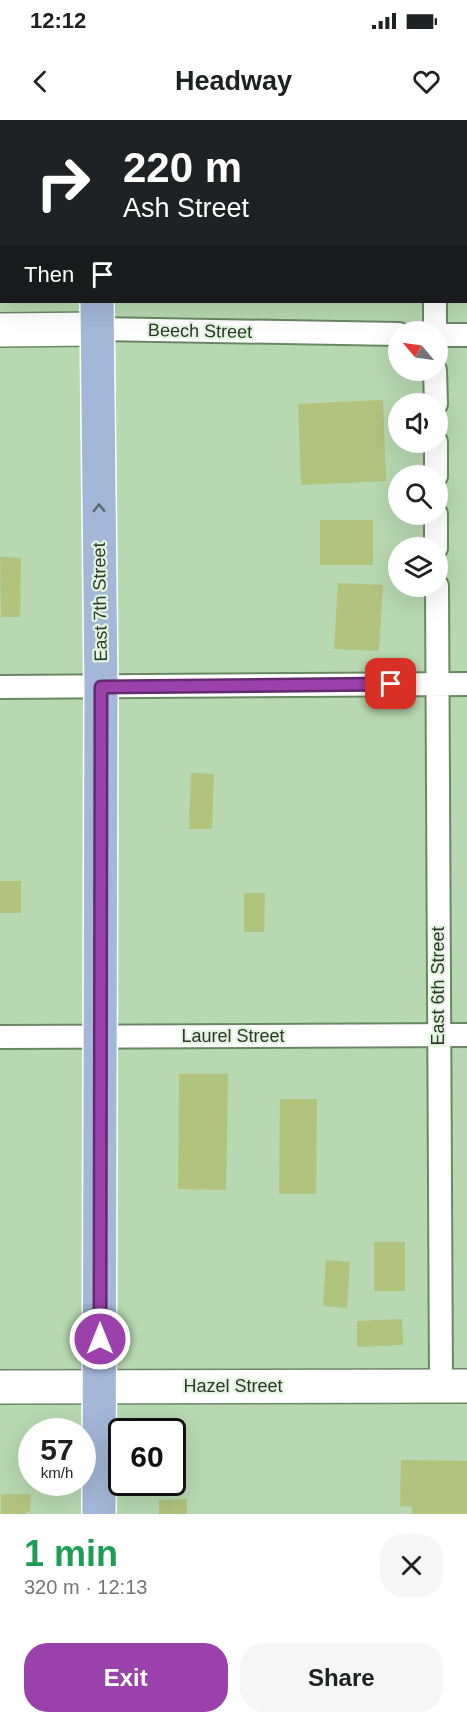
<!DOCTYPE html>
<html lang="en">
<head>
<meta charset="utf-8">
<style>
  body { margin:0; font-family:Helvetica,sans-serif; background:#f6f6f6; color:#202124; height:100vh; display:flex; flex-direction:column; font-size:22px; white-space:nowrap }
  * { box-sizing:border-box; margin:0 }
  p { font-size:20px; color:#757577 }
  .icon { flex:none; width:33px; height:33px; fill:none; stroke:currentColor; stroke-width:2; stroke-linecap:round; stroke-linejoin:round }
  .map { position:relative; height:1394px; overflow:hidden }
  .sheet { display:flex; flex-direction:column; background:#fff; flex:1 }
  .sheet>* { flex:none }
  .hud { position:absolute; left:0px; top:0px; width:468px; height:183px; box-shadow:0 6px 24px #0002; background:#202124; color:#fff; overflow:hidden }
  .needle { width:39px; rotate:299deg }
  .controls { position:absolute; left:388px; top:201px; display:grid; gap:12px }
  .controls a { display:grid; place-items:center; width:60px; height:60px; border-radius:50%; background:#fff; box-shadow:0 6px 24px #0002; font-size:30px }
  .speed { position:absolute; left:18px; top:1298px; display:flex; gap:12px; font-size:30px; font-weight:700; text-align:center }
  .speed>* { display:grid; place-content:center; width:78px; height:78px; border-radius:50%; background:#fff; box-shadow:0 6px 24px #0002; line-height:1 }
  .speed small { font-size:15px; font-weight:400 }
  .speed .limit { border:3px solid #111; border-radius:9px; background:#fff; color:#111 }
  .pin { position:absolute; display:grid; place-items:center; width:51px; height:51px; color:#fff; margin:-26px; border-radius:12px; box-shadow:0 3px 9px #0006 }
  .me { position:absolute; width:66px; margin:-33px; rotate:0deg; stroke-linejoin:round; filter:drop-shadow(0 0 4px #0008) }
  .turn { display:flex; align-items:center; gap:21px; height:126px; padding:0 24px; font-size:27px }
  .turn .icon { width:78px; height:78px; stroke-width:2.5 }
  .turn b { display:block; font-size:42px; line-height:51px }
  .then { display:flex; align-items:center; height:57px; padding:0 24px; background:#0003; gap:12px; font-size:22px }
  .round { display:grid; place-items:center; flex:none; width:63px; height:63px; border-radius:24px; background:#f6f6f6 }
  .overview { display:flex; align-items:center; justify-content:space-between; height:102px; padding:0 24px }
  h1 { font-size:36px; font-weight:700; line-height:45px; color:#1e9e55 }
  .action { display:flex; gap:12px; margin-top:auto; padding:12px 24px }
  .action a { flex:1; height:69px; border-radius:24px; background:#9a41ac; color:#fff; font-size:24px; font-weight:700; line-height:69px; text-align:center }
  .action a+a { background:#f6f6f6; color:#202124 }
  .status { display:flex; justify-content:space-between; align-items:center; height:42px; padding:0 30px; background:#fff; direction:ltr }
  .status svg { height:16px; fill:currentColor }
  header { display:flex; justify-content:space-between; align-items:center; height:78px; padding:0 24px; background:#fff; font-size:27px; font-weight:700 }
  .map>svg:first-child { display:block }
  .building { fill:#b1c37d }
  .lines { fill:none; stroke-linecap:round; stroke-linejoin:round }
  .street-casing { stroke:#6a8864; stroke-width:26 }
  .secondary-casing { stroke:#6a8864; stroke-width:36 }
  .primary-casing { stroke:#fff; stroke-width:36 }
  .street { stroke:#fff; stroke-width:22 }
  .secondary { stroke:#fff; stroke-width:33 }
  .primary { stroke:#a4b7d7; stroke-width:33 }
  .oneway { stroke:#5c6b6f }
  .route-casing { stroke:#642a70; stroke-width:15 }
  .route { stroke:#9a41ac; stroke-width:10 }
  .labels { text-anchor:middle; stroke-width:4.5; stroke-linejoin:round; paint-order:stroke }
  .street-label { font-size:18px; fill:#2c3929; stroke:#e3f4e0 }
</style>
</head>
<body>
<div class="status"><b>12:12</b><svg viewBox="0 0 49 12"><path d="M0 12V9h3v3zM5 12V6h3v6zM10 12V3h3v9zM15 12V0h3v12zM26 1h20v11H26zM47 4h2v5h-2z"/></svg></div>
<header><svg class="icon" aria-label="back" viewBox="0 0 24 24"><path d="M15 5l-7 7 7 7"/></svg>Headway<svg class="icon" aria-label="heart" viewBox="0 0 24 24"><path d="M12 20l-8-8c-3-5 5-10 8-4 3-6 11-1 8 4z"/></svg></header>
<div class="map">
<svg width="467" height="1394" viewBox="0 0 467 1394">
  <rect width="100%" height="100%" fill="#b7d8b1"/>
  <path class="building" d="M383,280L386,361L301,365L298,284Z
    M320,400H373V445H320Z
    M0,437L21,438L20,497H1Z
    M338,463L383,465L379,531L334,529Z
    M191,653L214,654L212,709H189Z
    M0,761H21V793H0Z
    M244,773H265L264,812H244Z
    M179,954H228L226,1070L178,1069Z
    M280,979H317L316,1074H279Z
    M374,1122H405V1171H374Z
    M326,1140L350,1142L347,1188L323,1186Z
    M402,1199L403,1225L357,1227V1201Z
    M401,1340L467,1341V1394H412V1387L400,1386Z
    M1,1374H31L30,1392H26V1394H1Z
    M187,1379V1394H159V1380Z"/>
  <g class="lines">
    <g class="street-casing">
      <path id="street" d="M434,0V2
        M435,182V212
        M97,209L399,214
        M438,215H467
        M435,250L436,284
        M436,322V356
        M436,394V428
        M437,466L441,1265
        M0,567L467,564
        M0,917L467,915"/>
    </g>
    <g class="secondary-casing">
      <path id="secondary" d="M0,210L97,209
        M0,1267L467,1266"/>
    </g>
    <g class="primary-casing">
      <path id="primary" d="M95,0V2
        M97,182L101,567L99,1394"/>
    </g>
    <use href="#street" class="street"/>
    <use href="#secondary" class="secondary"/>
    <use href="#primary" class="primary"/>
  </g>
  <defs><path id="oneway-chevron" d="M-2-3.5L2.5 0L-2 3.5" fill="none" stroke-width="1.6" stroke-linecap="round" stroke-linejoin="round" transform="scale(1.5)"/></defs>
  <use class="oneway" href="#oneway-chevron" transform="translate(99 388) rotate(-91)"/>
  <g class="lines">
    <g class="route-casing">
      <path id="route" d="M100,1219L101,567L391,564"/>
    </g>
    <use href="#route" class="route"/>
  </g>
  <g class="labels">
    <g class="street-label">
      <text transform="translate(200 211) rotate(1)" y="6">Beech Street</text>
      <text transform="translate(100 482) rotate(-91)" y="6">East 7th Street</text>
      <text transform="translate(438 866) rotate(-90)" y="6">East 6th Street</text>
      <text x="233" y="922">Laurel Street</text>
      <text x="233" y="1272">Hazel Street</text>
    </g>
  </g>
</svg>
<div class="controls">
<a><svg class="needle" viewBox="-14 -14 28 28"><path d="M0-13l5 13h-10z" fill="#e53935"/><path d="M0 13l5-13h-10z" fill="#757577"/></svg></a>
<a><svg class="icon" aria-label="sound" viewBox="0 0 24 24"><path d="M4 9h4l5-4v14l-5-4H4zM17 9q2 3 0 6"/></svg></a>
<a><svg class="icon" aria-label="search" viewBox="0 0 24 24"><circle cx="10" cy="10" r="6"/><path d="M15 15l6 6"/></svg></a>
<a><svg class="icon" aria-label="layers" viewBox="0 0 24 24"><path d="M12 4l9 5-9 5-9-5zM3 14l9 5 9-5"/></svg></a>
</div>
<div class="speed"><div>57<small>km/h</small></div><div class="limit">60</div></div>
<div class="pin" style="left:391px;top:564px;background:#d93025"><svg class="icon" aria-label="arrive" viewBox="0 0 24 24"><path d="M6 21V4h12l-3 4 3 4H6"/></svg></div>
<svg class="me" style="left:100px;top:1219px" viewBox="-20 -20 40 40"><circle r="17" fill="#9a41ac" stroke="#fff" stroke-width="3"/><path d="M0-11L8 9 0 5-8 9z" fill="#fff"/></svg>
<div class="hud">
<div class="turn"><svg class="icon" aria-label="right" viewBox="0 0 24 24"><path d="M7 20v-9h11M14 6l5 5-5 5"/></svg><div><b>220 m</b>Ash Street</div></div>
<div class="then">Then<svg class="icon" aria-label="arrive" viewBox="0 0 24 24"><path d="M6 21V4h12l-3 4 3 4H6"/></svg></div>
</div>
</div>
<section class="sheet">
<div class="overview"><div><h1>1 min</h1><p>320 m · 12:13</p></div><a class="round"><svg class="icon" aria-label="close" viewBox="0 0 24 24"><path d="M6 6l12 12M18 6L6 18"/></svg></a></div>
<div class="action"><a>Exit</a><a>Share</a></div>
</section>
</body>
</html>
